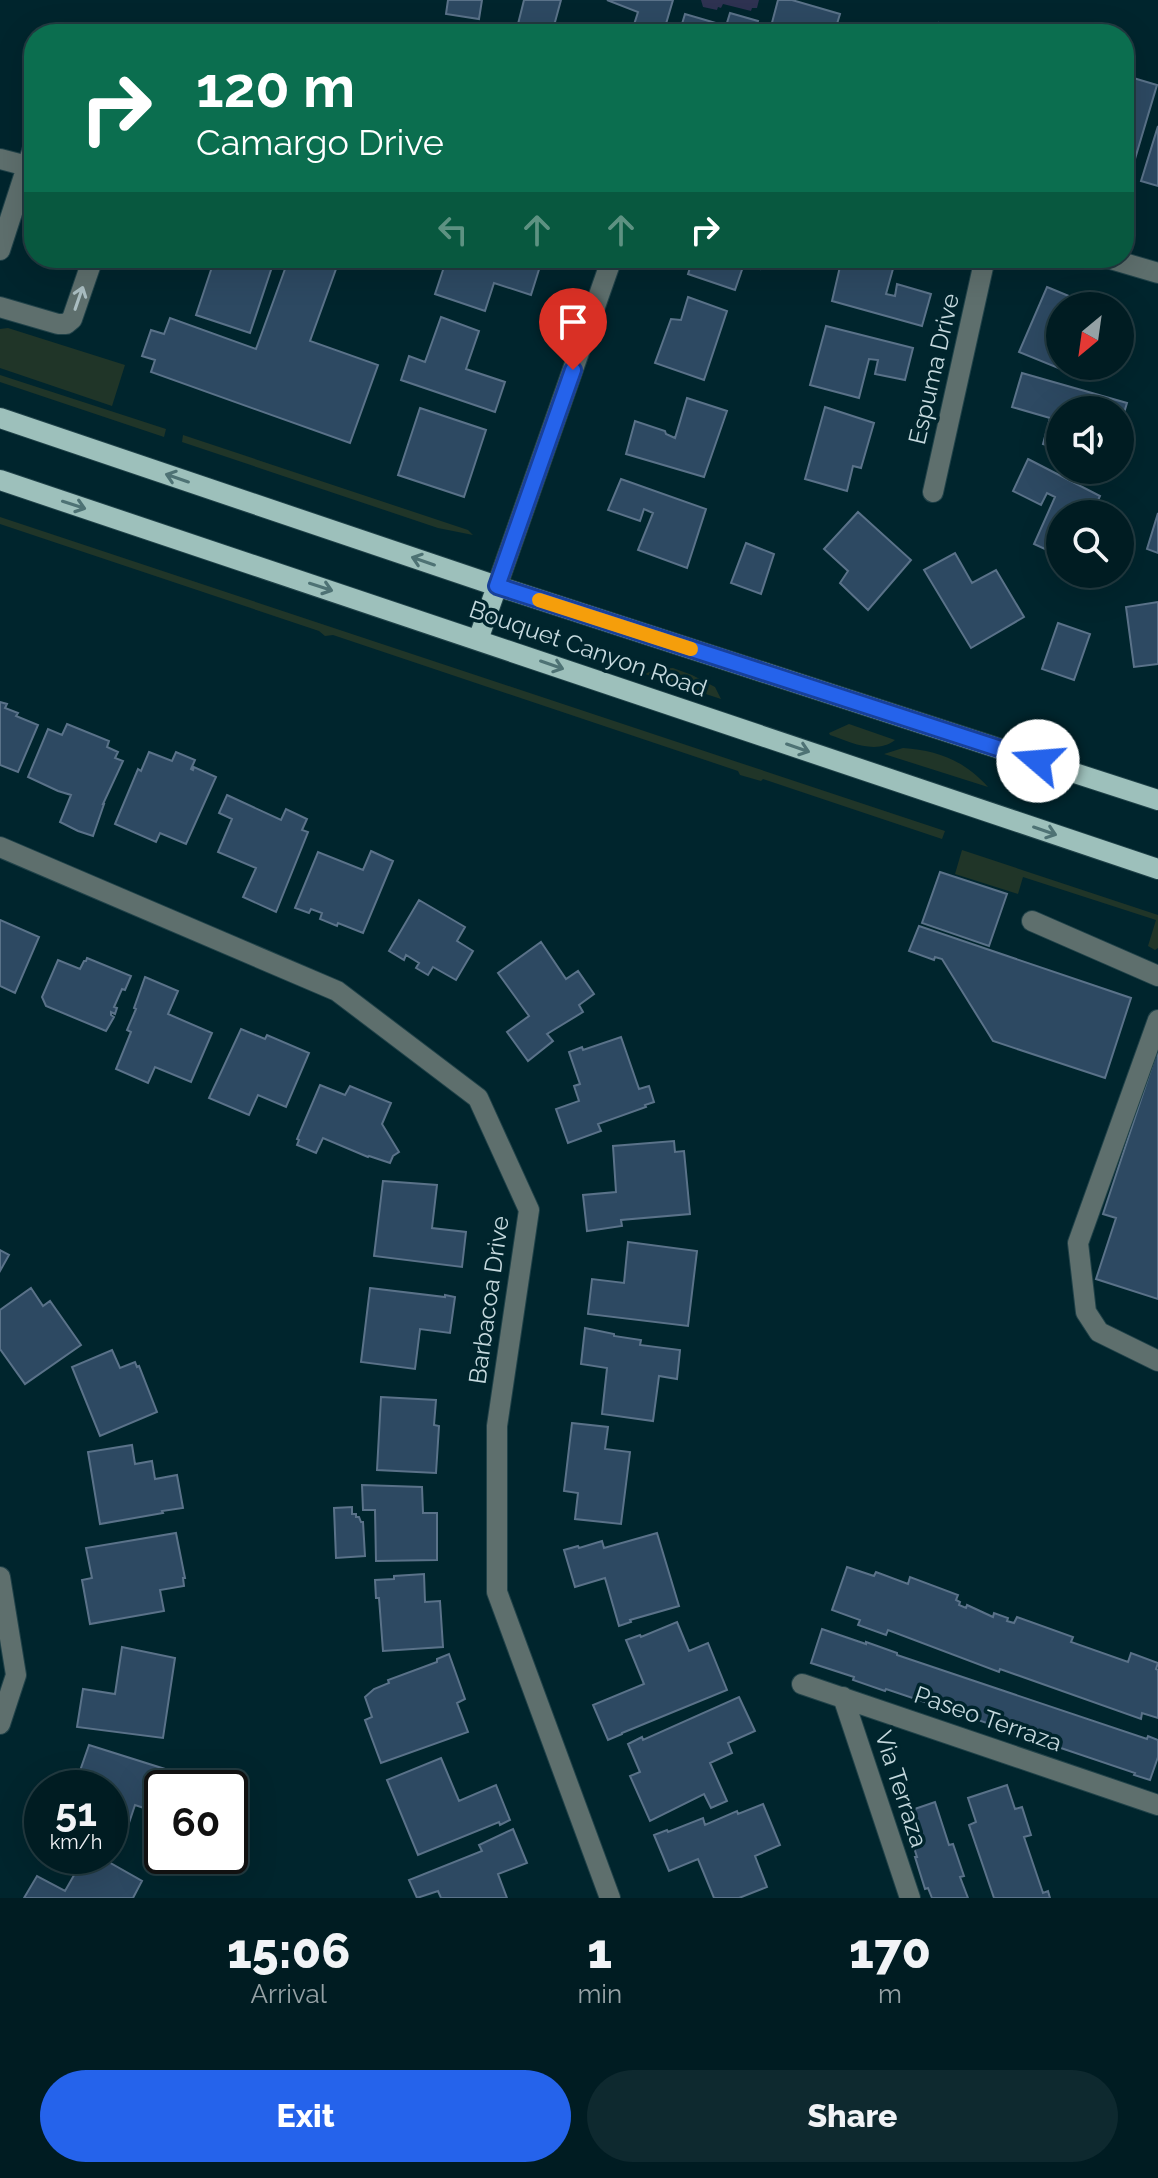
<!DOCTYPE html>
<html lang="en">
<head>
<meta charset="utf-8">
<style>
  body { margin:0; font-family:Raleway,sans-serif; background:#0e292f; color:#f1f3f6; height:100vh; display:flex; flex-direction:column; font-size:30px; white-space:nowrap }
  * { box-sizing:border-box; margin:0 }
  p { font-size:26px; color:#95a1a5 }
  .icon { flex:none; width:44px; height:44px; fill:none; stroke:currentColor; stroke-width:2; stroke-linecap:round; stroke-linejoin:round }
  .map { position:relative; height:1898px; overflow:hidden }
  .sheet { display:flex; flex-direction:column; background:#001c22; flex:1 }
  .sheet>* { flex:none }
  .hud { position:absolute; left:24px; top:24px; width:1110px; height:244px; border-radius:32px; box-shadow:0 8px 32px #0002,0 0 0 2px #223a40; background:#0b6e4f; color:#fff; overflow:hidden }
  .needle { width:52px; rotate:209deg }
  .buttons { position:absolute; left:1046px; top:292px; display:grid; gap:16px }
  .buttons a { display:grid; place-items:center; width:88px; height:88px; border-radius:50%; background:#001c22; box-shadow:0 8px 32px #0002,0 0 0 2px #223a40; font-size:40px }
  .speed { position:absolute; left:24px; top:1770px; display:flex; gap:16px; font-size:40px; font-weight:700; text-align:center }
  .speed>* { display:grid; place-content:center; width:104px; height:104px; border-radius:50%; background:#001c22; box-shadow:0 8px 32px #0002,0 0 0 2px #223a40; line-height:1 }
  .speed small { font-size:20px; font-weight:400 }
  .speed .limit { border:4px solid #111; border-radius:12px; background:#fff; color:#111 }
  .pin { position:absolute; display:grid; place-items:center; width:68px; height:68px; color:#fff; margin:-82px -34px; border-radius:50% 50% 50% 0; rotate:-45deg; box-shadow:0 0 8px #0007 }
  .pin .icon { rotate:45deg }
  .me { position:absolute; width:88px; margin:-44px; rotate:288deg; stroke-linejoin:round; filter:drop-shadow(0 0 6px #0008) }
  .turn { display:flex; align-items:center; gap:28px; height:168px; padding:0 40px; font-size:36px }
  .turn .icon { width:104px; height:104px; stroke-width:2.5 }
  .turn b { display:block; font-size:56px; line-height:68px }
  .lanes { display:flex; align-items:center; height:76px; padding:0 40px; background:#0003; justify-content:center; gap:40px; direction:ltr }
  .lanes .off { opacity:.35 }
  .eta { display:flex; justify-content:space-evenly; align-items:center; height:136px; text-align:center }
  .eta b { font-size:48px; font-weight:800; line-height:56px }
  .action { display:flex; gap:16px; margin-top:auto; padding:16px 40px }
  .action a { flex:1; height:92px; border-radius:48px; background:#2563eb; color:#fff; font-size:32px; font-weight:800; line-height:92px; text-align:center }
  .action a+a { background:#0e292f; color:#f1f3f6 }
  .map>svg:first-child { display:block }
  .green { fill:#203528 }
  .water { fill:#2e3251 }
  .building { fill:#2d4962; stroke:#5a7289; stroke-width:2 }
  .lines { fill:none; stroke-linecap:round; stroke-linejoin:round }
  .minor-casing { stroke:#204249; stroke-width:22 }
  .major-casing { stroke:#204249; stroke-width:22 }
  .minor { stroke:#5e6f6d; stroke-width:20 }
  .major { stroke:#9dc0bb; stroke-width:20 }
  .oneway { stroke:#abbec2 }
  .oneway2 { stroke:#4e7274 }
  .route-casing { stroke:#184099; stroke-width:20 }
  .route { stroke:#2563eb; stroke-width:14 }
  .slow { stroke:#f59e0b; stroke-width:14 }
  .labels { text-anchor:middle; stroke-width:7; stroke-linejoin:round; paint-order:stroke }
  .street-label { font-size:24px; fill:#c5d9de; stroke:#00252d }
</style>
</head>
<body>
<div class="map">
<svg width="1158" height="1898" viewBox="0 0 1158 1898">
  <rect width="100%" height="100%" fill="#00252d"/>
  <path class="green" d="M8,328L125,365L112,406L0,368V329Z
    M0,375L166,429L164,437L0,382Z
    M183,435L468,530L473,535L438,528L182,442Z
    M0,517L945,831L942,839L763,779L761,781L740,775L738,771L333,635L325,636L319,631L0,524Z
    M673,668L692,675L715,687L721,699L645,674L656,669Z
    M849,724L895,740C876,755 850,742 830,735L829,733Z
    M903,748C937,750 965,761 988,787L884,754Z
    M962,850L1158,915V948L1155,950L1148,946L1156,920L1023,877L1018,894L955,874Z"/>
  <path class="water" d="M701,0H759L757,8H752L751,11L723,4L721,8L718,7L717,10L703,7Z"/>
  <path class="building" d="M448,0H482L479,19L446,14Z
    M524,0H561L552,33L518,24Z
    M607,0H673L663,34H631L638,12Z
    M778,0H792L840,14L834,34H769Z
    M730,13L758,21L754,34H679L685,14L726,26Z
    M939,23L979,34H936Z
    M1130,77L1157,85L1129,179L1124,178V88L1126,89Z
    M1158,126V186L1141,181Z
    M215,258H275L250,333L196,315Z
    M289,258H340L310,341L378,365L350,443L151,372L155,360L142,356L151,330L164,334L170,318L256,349Z
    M447,258H527L541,263L531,295L494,283L485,311L435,294Z
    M693,258H764L760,269L744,264L735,290L688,274Z
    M842,258H896L886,294L895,296L897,284L931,294L922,326L832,301Z
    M1047,287L1093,306H1060V366H1070L1068,372L1019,352Z
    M688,297L727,311L704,380L655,363L671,319L681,320Z
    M441,317L479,331L466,369L505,382L495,412L401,380L409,356L425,362Z
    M826,326L913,348L905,380L875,374L878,360L869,359L859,398L810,385Z
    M1022,373L1127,403L1120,426V410H1060V449L1043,444L1050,418L1012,407Z
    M687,398L727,411L704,477L626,454L635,421L665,431L666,434L675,438Z
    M825,407L874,423L861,468L853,466L847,491L805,479Z
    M420,408L486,430L464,497L398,475Z
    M1028,459L1100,496L1092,514H1060V556L1034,544L1055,497L1047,493L1041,505L1013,491Z
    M621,479L706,509L687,568L638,550L653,513L644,509L640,521L608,510Z
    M858,512L911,560L868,610L840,583L848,571L824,549Z
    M1158,513V553L1147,549Z
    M746,543L774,554L761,594L731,583Z
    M955,553L972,583L996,570L1024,617L971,648L924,570Z
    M1158,602V664L1134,667L1126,607Z
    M1058,623L1090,634L1074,680L1042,669Z
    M0,702L7,704L5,708L18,713L16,716L38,725L18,772L0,765Z
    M67,724L109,741L107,747L118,752L115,758L123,761L103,804H104L93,836L78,831L60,822L71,795L58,791L28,777L48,729L62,735Z
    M149,752L172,761L176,752L195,760L191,769L193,770L194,767L216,777L186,844L160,833L156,842L115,824L138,769L141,771Z
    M227,795L281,820L286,809L307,819L302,830L308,832L276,912L243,897L256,868L218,852L232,819L219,813Z
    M371,851L393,861L363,933L338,923L337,926L320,919L322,913L311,909L309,913L295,908L318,852L363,870Z
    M940,872L1007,894L989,946L922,923Z
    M419,900L465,927L457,941L473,951L456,980L433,967L428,975L416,968L419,963L406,955L404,960L389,951Z
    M0,920L39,937L15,993L0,986Z
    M919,926L1131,998L1105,1078L993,1041L942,959L935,957L934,960L909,951Z
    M541,942L566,979L578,971L594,994L579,1005L583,1012L547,1034L553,1041L528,1061L507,1032L529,1016L498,973Z
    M87,958L131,976L125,990L122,989L114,1007L117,1008L115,1014L111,1012V1015L114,1017L106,1031L46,1006L42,997L58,960L80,969L84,961H86Z
    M145,977L178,991L168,1014L212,1033L191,1082L155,1067L148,1083L116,1069L131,1032L127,1030L136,1009L134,1008Z
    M241,1029L265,1039L267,1035L309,1053L286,1107L258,1095L249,1115L209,1098Z
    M621,1037L639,1089L649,1086L654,1102L645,1105L646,1107L598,1124L601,1131L568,1143L556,1109L579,1101L574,1086L580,1084L569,1052L582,1047L583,1050Z
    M1158,1048V1299L1096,1279L1116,1218L1103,1214Z
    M320,1085L345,1095L350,1086L391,1103L382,1124L399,1152L393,1156L390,1163L369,1156L368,1157L323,1138L316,1153L297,1145L299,1140L297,1139Z
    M674,1141L675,1152L684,1151L690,1214L621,1220L622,1226L587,1231L583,1195L616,1192L613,1146Z
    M383,1181L437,1185L432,1228L466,1232L462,1267L374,1256Z
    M628,1242L697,1251L688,1326L588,1314L592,1279L624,1283Z
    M0,1250L9,1255L0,1271Z
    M31,1288L43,1306L50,1301L81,1345L25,1384L0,1349V1310Z
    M370,1288L445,1297V1295L455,1297L450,1333L420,1329L415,1369L361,1362Z
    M585,1328L614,1334V1336L641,1340L640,1345L680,1350L677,1379L659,1376L653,1421L602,1414L607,1368L581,1364Z
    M112,1350L120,1368L135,1362L137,1367L139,1366L157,1412L100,1436L72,1367Z
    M381,1397L436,1400L434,1425L439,1426L436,1473L377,1470Z
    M572,1423L608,1427L605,1449L630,1452L621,1524L575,1519L578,1493L564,1491Z
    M132,1445L135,1464L152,1461L155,1479L177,1475L183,1508L162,1511L163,1513L100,1524L88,1452Z
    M362,1485L422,1487L423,1513H437V1560L376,1561L375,1510H363Z
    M352,1507V1514H356V1517H359L361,1522H363L365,1556L336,1558L334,1508Z
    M176,1533L185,1578H183L184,1586L160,1590L164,1611L90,1624L82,1580L92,1578L86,1548Z
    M657,1533L679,1606L630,1620L631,1622L619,1626L605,1578L575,1587L564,1550L578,1546L579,1548L602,1541L604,1548Z
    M847,1567L874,1576L876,1572L908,1584L910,1577L958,1595L956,1600L960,1602L959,1605L966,1608L967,1605L993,1617L994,1613L1008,1618L1007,1621L1014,1623L1017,1617L1073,1637L1071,1642L1128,1662L1131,1653L1158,1663L1156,1669L1158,1670V1718L1142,1713L1141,1719L1000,1669L999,1672L888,1630L886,1635L858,1625L860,1620L832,1610Z
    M424,1574L425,1602L440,1601L443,1647L383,1651L379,1598H376L375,1580L394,1579V1576Z
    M677,1622L689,1651L708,1643L727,1690L622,1733V1734L608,1740L593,1705L644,1684L626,1640L640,1635L641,1637Z
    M822,1629L866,1644V1642L897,1653V1655L1147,1739L1148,1736L1158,1740V1757L1150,1780L1134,1775L1135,1773L886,1689L885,1691L853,1680L854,1677L811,1663Z
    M122,1647L175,1658L163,1738L77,1727L83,1689L115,1694Z
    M449,1654L465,1699L457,1703L468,1732L381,1763L365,1720L372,1717L365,1697L374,1689L389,1683L388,1680L437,1662V1659Z
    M739,1697L755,1731L728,1743L732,1753L710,1763L727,1801L711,1808L704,1794L650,1821L630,1776L640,1772L628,1744L642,1737L643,1740Z
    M89,1745L165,1769L164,1772L178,1777L174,1788H162V1814L135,1805L125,1835L110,1830V1788H74Z
    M441,1758L459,1801L496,1785L510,1820L500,1825L499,1822L418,1855L387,1780Z
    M1007,1785L1015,1809L1022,1807L1031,1835L1024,1837L1043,1893L1048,1891L1050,1898H994L969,1825L976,1822L968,1798Z
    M935,1802L949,1845L953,1844L964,1876L960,1877L968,1898H932L928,1888L925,1889L915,1857H917L903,1813Z
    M763,1804L780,1845L755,1856L767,1887L739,1898H714L698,1859L669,1871L654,1835L667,1830L668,1832L703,1818L705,1825L737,1811L738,1814Z
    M513,1829L527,1863L498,1874L507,1898H441L438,1891L417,1898L409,1880L482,1851L479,1845Z
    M85,1856H98L142,1881L133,1898H24L37,1876L65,1891Z"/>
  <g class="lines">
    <g class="minor-casing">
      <path id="minor" d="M0,159L27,166
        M0,250L34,145
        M1107,258L1158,273
        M0,307L58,324H66L72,319L93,258
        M933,492L985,258
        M497,586L612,258
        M0,847L337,991L478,1098L529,1210L497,1426V1592L610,1898
        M1032,921L1158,976
        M1158,1020L1078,1243L1086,1312L1099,1332L1158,1361
        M0,1577L16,1675L0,1724
        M802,1684L1158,1805
        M843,1697L910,1898"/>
    </g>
    <g class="major-casing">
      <path id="major" d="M0,418L497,586L1158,800
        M0,480L1158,869
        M478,640L497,586"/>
    </g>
    <use href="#minor" class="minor"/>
    <use href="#major" class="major"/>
  </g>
  <defs><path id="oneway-shaft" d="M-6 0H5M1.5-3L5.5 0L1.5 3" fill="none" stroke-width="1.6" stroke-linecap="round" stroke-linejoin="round" transform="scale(2)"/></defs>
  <use class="oneway" href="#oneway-shaft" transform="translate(79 298) rotate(-71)"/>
  <g class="oneway2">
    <use href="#oneway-shaft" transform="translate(177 478) rotate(-161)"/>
    <use href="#oneway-shaft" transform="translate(74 505) rotate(18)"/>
    <use href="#oneway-shaft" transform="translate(423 561) rotate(-161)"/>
    <use href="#oneway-shaft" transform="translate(321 587) rotate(18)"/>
    <use href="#oneway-shaft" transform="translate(552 665) rotate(19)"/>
    <use href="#oneway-shaft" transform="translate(798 748) rotate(19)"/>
    <use href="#oneway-shaft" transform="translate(1045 831) rotate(19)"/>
  </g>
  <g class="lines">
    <g class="route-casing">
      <path id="route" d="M573,370L497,586L1038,761"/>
    </g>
    <use href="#route" class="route"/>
    <path class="slow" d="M539,600L691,649"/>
  </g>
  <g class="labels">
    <g class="street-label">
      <text transform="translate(934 369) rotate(-77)" y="8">Espuma Drive</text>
      <text transform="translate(588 649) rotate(19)" y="8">Bouquet Canyon Road</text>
      <text transform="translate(489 1300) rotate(-82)" y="8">Barbacoa Drive</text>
      <text transform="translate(988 1719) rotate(19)" y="8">Paseo Terraza</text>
      <text transform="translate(901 1789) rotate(72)" y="8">Via Terraza</text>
    </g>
  </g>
</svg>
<div class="buttons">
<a><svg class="needle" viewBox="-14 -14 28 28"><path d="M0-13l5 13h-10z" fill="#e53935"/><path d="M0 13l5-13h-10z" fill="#95a1a5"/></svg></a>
<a><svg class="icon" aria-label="sound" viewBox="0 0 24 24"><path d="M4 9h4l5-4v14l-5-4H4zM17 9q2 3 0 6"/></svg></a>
<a><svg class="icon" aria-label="search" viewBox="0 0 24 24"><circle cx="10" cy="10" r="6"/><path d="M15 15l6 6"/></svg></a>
</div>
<div class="speed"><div>51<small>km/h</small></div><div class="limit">60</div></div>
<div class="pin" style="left:573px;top:370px;background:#d93025"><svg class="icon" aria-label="arrive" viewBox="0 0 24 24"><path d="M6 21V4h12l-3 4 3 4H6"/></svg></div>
<svg class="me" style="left:1038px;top:761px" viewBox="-20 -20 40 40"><circle r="19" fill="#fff"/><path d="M0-13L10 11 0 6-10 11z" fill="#2563eb"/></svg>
<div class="hud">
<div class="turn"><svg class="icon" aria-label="right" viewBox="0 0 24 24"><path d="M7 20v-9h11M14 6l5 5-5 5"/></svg><div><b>120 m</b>Camargo Drive</div></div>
<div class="lanes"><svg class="icon off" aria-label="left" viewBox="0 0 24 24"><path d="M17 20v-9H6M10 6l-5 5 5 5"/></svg><svg class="icon off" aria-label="ahead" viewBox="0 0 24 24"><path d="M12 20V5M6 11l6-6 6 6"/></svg><svg class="icon off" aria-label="ahead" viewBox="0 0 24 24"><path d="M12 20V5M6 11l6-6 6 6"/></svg><svg class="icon" aria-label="right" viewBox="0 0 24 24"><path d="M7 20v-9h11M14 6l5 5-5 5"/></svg></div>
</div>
</div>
<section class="sheet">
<div class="eta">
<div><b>15:06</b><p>Arrival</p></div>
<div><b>1</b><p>min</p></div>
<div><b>170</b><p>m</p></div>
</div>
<div class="action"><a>Exit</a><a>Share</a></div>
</section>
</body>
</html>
